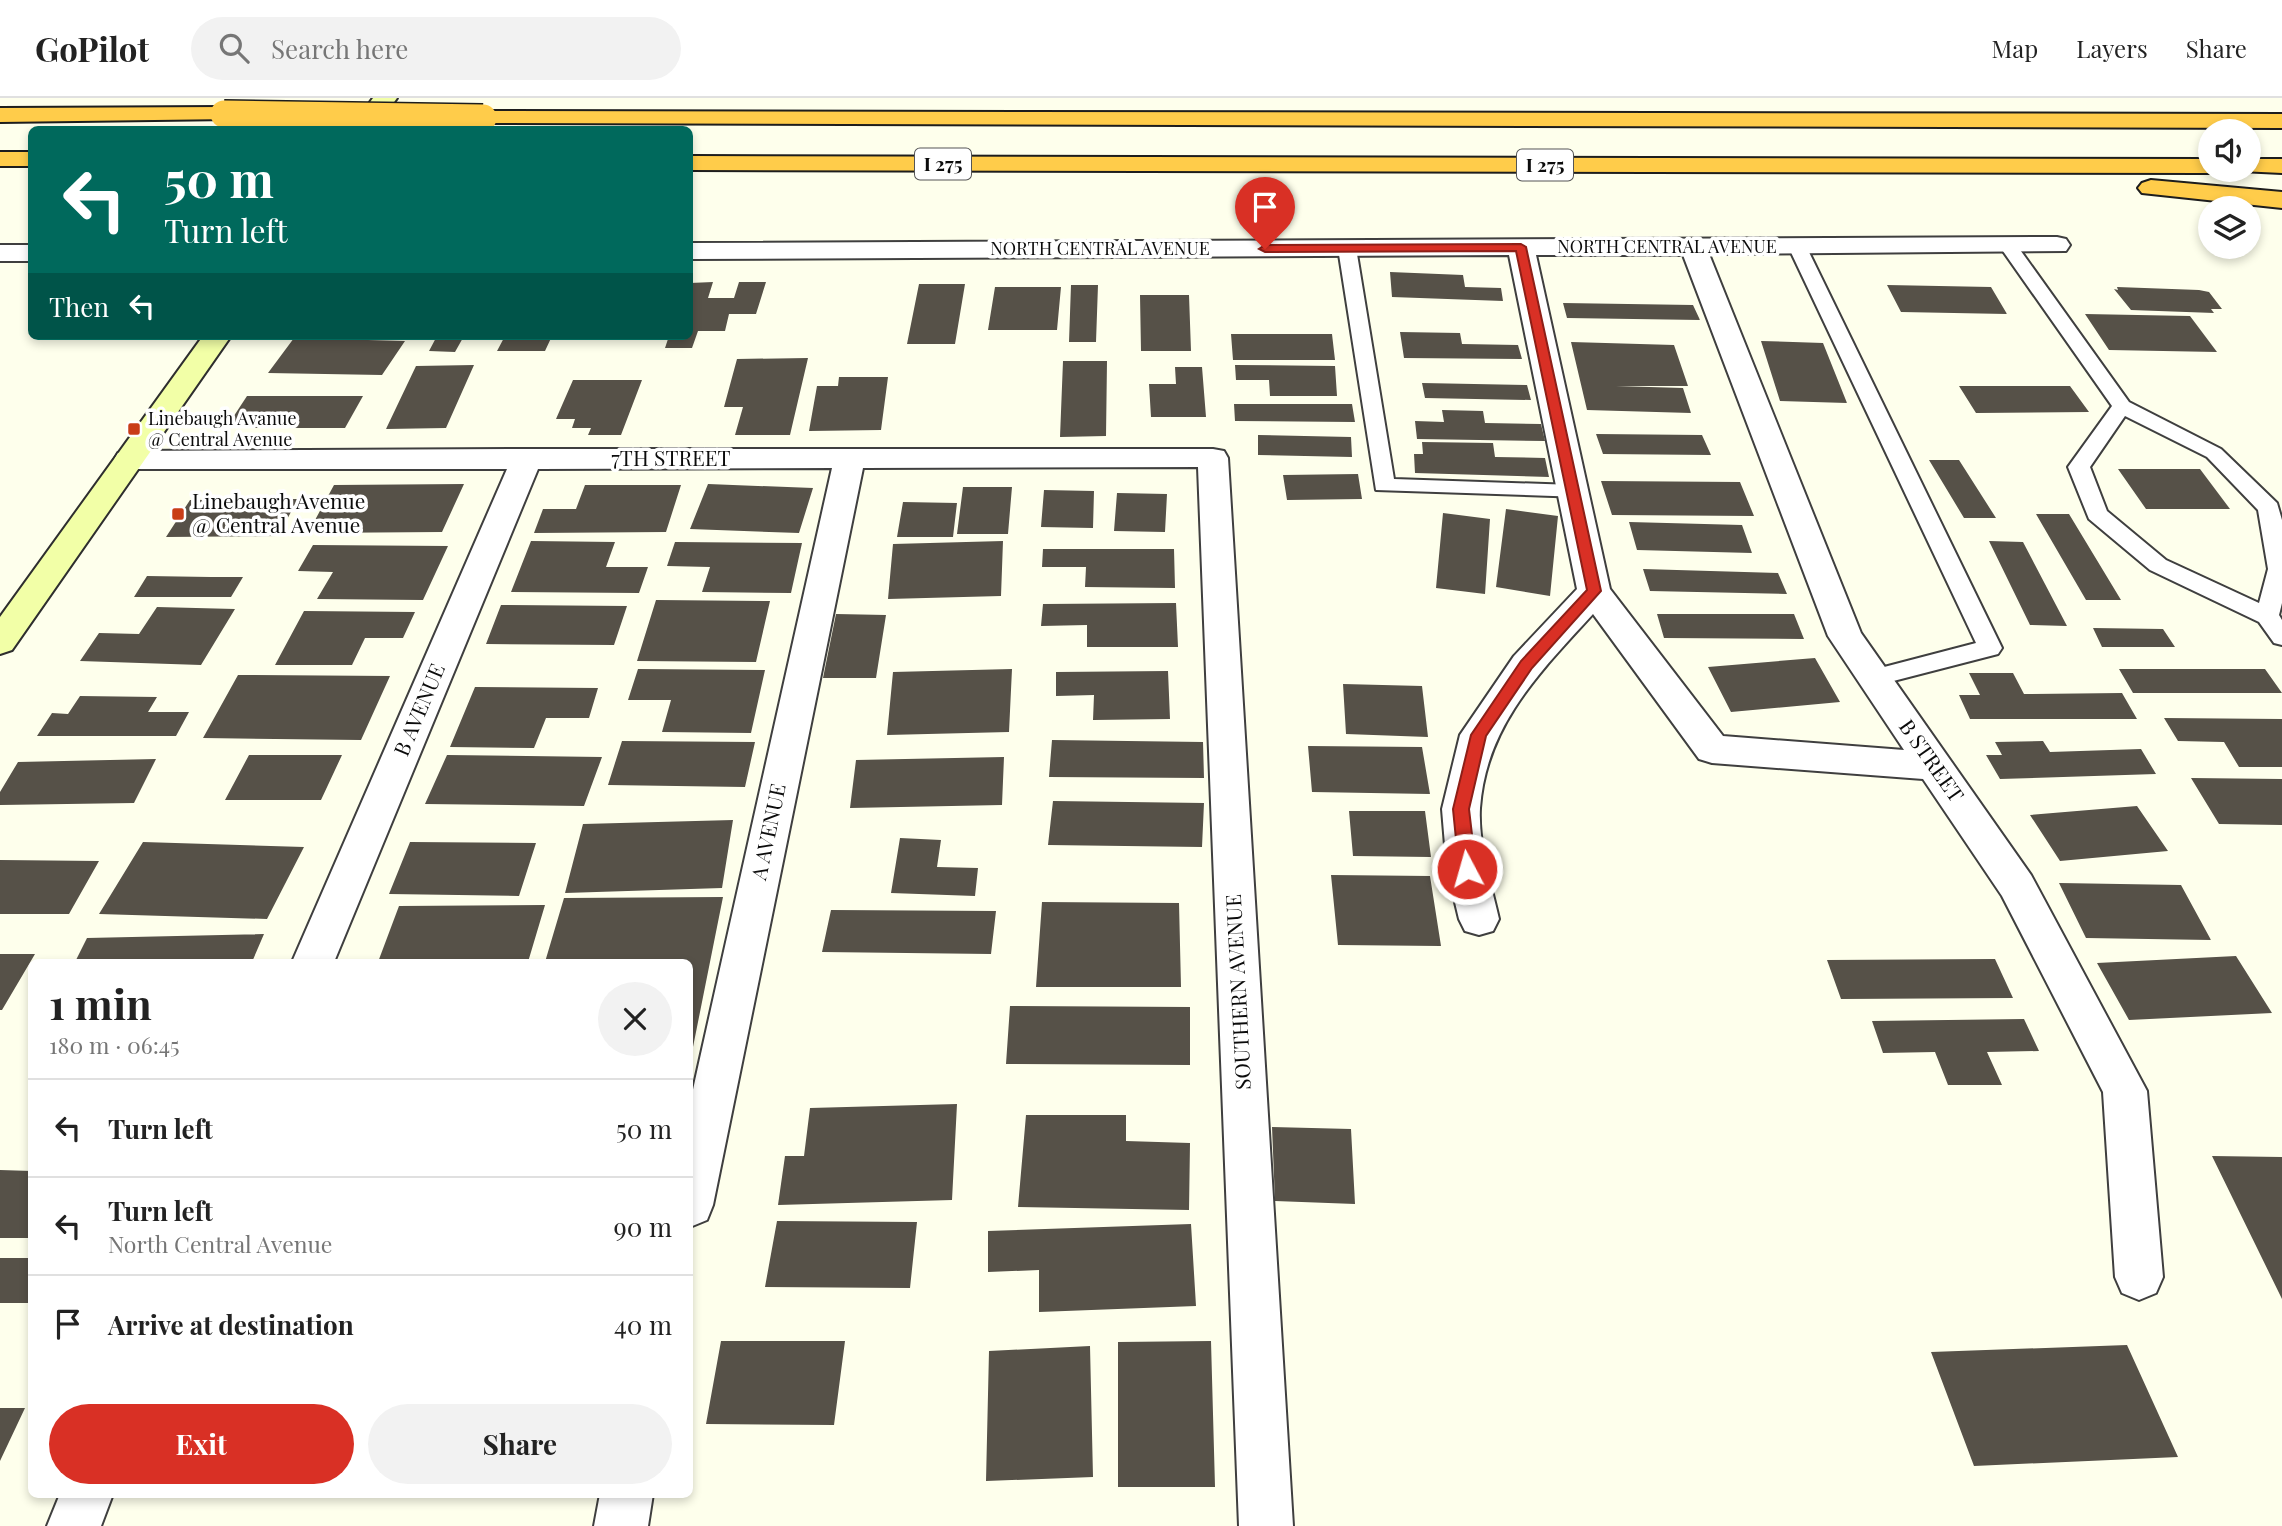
<!DOCTYPE html>
<html lang="en">
<head>
<meta charset="utf-8">
<style>
  body { margin:0; font-family:"Playfair Display",serif; background:#f2f2f2; color:#222; height:100vh; display:flex; flex-direction:column; font-size:26px; white-space:nowrap }
  * { box-sizing:border-box; margin:0 }
  p { font-size:23px; color:#767676 }
  .icon { flex:none; width:38px; height:38px; fill:none; stroke:currentColor; stroke-width:2; stroke-linecap:round; stroke-linejoin:round }
  .map { position:relative; flex:1; overflow:hidden }
  .drawer { position:absolute; left:28px; top:861px; width:665px; height:539px; display:flex; flex-direction:column; background:#fff; border-radius:10px; box-shadow:0 4px 10px #0003 }
  .drawer>* { flex:none }
  .guide { position:absolute; left:28px; top:28px; width:665px; height:214px; border-radius:10px; box-shadow:0 4px 10px #0003; background:#00695c; color:#fff; overflow:hidden }
  .tools { position:absolute; left:2198px; top:21px; display:grid; gap:14px }
  .tools a { display:grid; place-items:center; width:63px; height:63px; border-radius:50%; background:#fff; box-shadow:0 4px 10px #0003; font-size:35px }
  .pin { position:absolute; display:grid; place-items:center; width:60px; height:60px; color:#fff; margin:-72px -30px; border-radius:50% 50% 50% 0; rotate:-45deg; box-shadow:0 0 7px #0007 }
  .pin .icon { rotate:45deg }
  .me { position:absolute; width:77px; margin:-38px; rotate:354deg; stroke-linejoin:round; filter:drop-shadow(0 0 5px #0008) }
  .turn { display:flex; align-items:center; gap:24px; height:147px; padding:0 21px; font-size:32px }
  .turn .icon { width:91px; height:91px; stroke-width:2.5 }
  .turn b { display:block; font-size:49px; line-height:60px }
  .then { display:flex; align-items:center; height:66px; padding:0 21px; background:#0003; gap:14px; font-size:26px }
  .round { display:grid; place-items:center; flex:none; width:74px; height:74px; border-radius:37px; background:#f2f2f2 }
  .summary { display:flex; align-items:center; justify-content:space-between; height:119px; padding:0 21px }
  h1 { font-size:42px; font-weight:700; line-height:52px }
  .cta { display:flex; gap:14px; margin-top:auto; padding:14px 21px }
  .cta a { flex:1; height:80px; border-radius:42px; background:#d93025; color:#fff; font-size:28px; font-weight:700; line-height:80px; text-align:center }
  .cta a+a { background:#f2f2f2; color:#222 }
  ul { padding:0; list-style:none }
  li { display:flex; align-items:center; gap:21px; height:98px; padding:0 21px; border-top:2px solid #e0e0e0 }
  li div { flex:1 }
  li b { display:block; font-size:26px }
  li em { font-style:normal }
  header { display:flex; align-items:center; gap:42px; box-sizing:border-box; height:98px; padding:0 35px; background:#fff; border-bottom:2px solid #e0e0e0 }
  header strong { font-size:33px }
  nav { display:flex; gap:38px; margin-inline-start:auto; font-size:24px }
  .search { width:490px; height:63px; background:#f2f2f2; display:flex; align-items:center; gap:18px; box-sizing:border-box; padding:0 24px; border-radius:38px; color:#767676; font-size:26px }
  .map>svg:first-child { display:block }
  .building { fill:#565148 }
  .lines { fill:none; stroke-linecap:round; stroke-linejoin:round }
  .lane-casing { stroke:#3f3f3f; stroke-width:4 }
  .street-casing { stroke:#3f3f3f; stroke-width:4 }
  .secondary-casing { stroke:#2e2e2e; stroke-width:4 }
  .highway-casing { stroke:#1d1d1d; stroke-width:4 }
  .lane { fill:#fff; fill-rule:evenodd }
  .street { fill:#fff; fill-rule:evenodd }
  .secondary { fill:#f2ffa7; fill-rule:evenodd }
  .highway { fill:#ffcc4a; fill-rule:evenodd }
  .highway-bridge-casing { stroke:#1d1d1d; stroke-width:30; stroke-linecap:butt }
  .highway-bridge { stroke:#ffcc4a; stroke-width:27 }
  .route { fill:#d93025; stroke:#8d1f18; stroke-width:2 }
  .poi-dot { fill:#c93d18; stroke:#fff; stroke-width:2.5 }
  .labels { text-anchor:middle; stroke-width:7; stroke-linejoin:round; paint-order:stroke }
  .far-street-label { font-size:18px; fill:#0c0c0c; stroke:#fff }
  .far-poi-label { font-size:18px; fill:#0c0c0c; stroke:#fff; text-anchor:start }
  .shield { fill:#fff; stroke:#555; stroke-width:2 }
  .shield-label { font-size:19px; font-weight:bold; fill:#0c0c0c }
  .street-label { font-size:21px; fill:#0c0c0c; stroke:#fff }
  .poi-label { font-size:21px; fill:#0c0c0c; stroke:#fff; text-anchor:start }
</style>
</head>
<body>
<header>
<strong>GoPilot</strong>
<div class="search"><svg class="icon" aria-label="search" viewBox="0 0 24 24"><circle cx="10" cy="10" r="6"/><path d="M15 15l6 6"/></svg>Search here</div>
<nav><a>Map</a><a>Layers</a><a>Share</a></nav>
</header>
<div class="map">
<svg width="2282" height="1428" viewBox="0 0 2282 1428">
  <rect width="100%" height="100%" fill="#feffec"/>
  <path class="building" d="M1390,174L1463,177L1465,189L1501,190L1503,203L1392,199Z
    M713,184L708,200H734L739,184H766L756,216H729L725,233H698L692,250H665L669,238H690V185Z
    M919,186H965L955,246H907Z
    M1071,187H1098L1096,244H1069Z
    M1887,187L1991,189L2007,216L1901,214Z
    M995,189H1061L1057,232H988Z
    M2117,189L2199,192L2209,194L2222,211H2211L2214,215L2131,212L2114,191L2118,192Z
    M1140,197H1189L1191,253H1141Z
    M1563,205L1693,207L1700,222L1567,220Z
    M2085,216L2190,218L2217,254L2109,252Z
    M1400,234L1460,235L1462,246L1518,247L1522,261L1404,260Z
    M1231,236H1332L1335,262H1233Z
    M437,238H464L455,254L429,253Z
    M505,238H552L545,253H497Z
    M294,240L405,243L382,277L268,275Z
    M1761,243L1823,245L1847,305L1780,303Z
    M1571,244L1674,247L1688,288H1616L1683,290L1691,315L1587,312Z
    M808,260L790,337H735L743,309H724L737,261Z
    M1063,263H1107L1106,338L1060,339Z
    M474,267L446,330L386,331L416,268Z
    M1235,267L1335,268L1337,298H1270L1269,282H1236Z
    M1175,269H1202L1206,319H1151L1149,286H1176Z
    M839,279H888L881,332L809,333L817,288H838Z
    M573,282H642L621,337H588L591,330H572L575,321H556Z
    M1422,285L1527,287L1531,302L1425,300Z
    M1959,288H2070L2089,314L1976,315Z
    M247,298H363L345,330H226Z
    M1234,306H1352L1355,324L1235,323Z
    M1442,312L1483,313L1485,325L1541,326L1545,343L1417,341L1415,323L1444,324Z
    M1596,336L1702,337L1711,357L1603,356Z
    M1258,337L1351,339L1352,359L1258,357Z
    M1422,344L1493,345L1495,359L1545,360L1549,379L1415,375L1414,356H1423Z
    M1929,362H1959L1996,420H1964Z
    M2118,371H2200L2230,411H2146Z
    M1358,376L1362,401L1287,402L1283,377Z
    M1601,383L1740,384L1754,418L1612,417Z
    M464,386L442,434L308,435L334,387Z
    M708,386L813,390L799,435L690,431Z
    M585,387H681L666,434L534,435L543,411H576Z
    M963,389H1012L1008,436H957Z
    M1044,392L1094,393L1093,430L1041,429Z
    M1117,395L1167,396L1165,434L1114,433Z
    M298,401L278,438L166,439L190,402Z
    M903,404L957,405L953,439H897Z
    M1506,411L1558,418L1550,498L1496,489Z
    M1443,415L1490,421L1485,496L1436,490Z
    M2036,416H2069L2121,502H2086Z
    M1629,424L1742,427L1752,455L1637,452Z
    M531,443L615,444L606,469H648L639,495L511,494Z
    M1003,443L1001,498L888,501L893,446Z
    M1989,443L2023,444L2067,528L2030,527Z
    M675,444L802,445L791,495L702,494L710,469L667,468Z
    M313,447L448,448L423,502L317,501L333,474L298,473Z
    M1043,451H1174L1175,490L1085,489L1086,469H1042Z
    M1643,471L1778,475L1787,496L1650,493Z
    M147,478L211,479H243L231,499H134Z
    M656,502L770,503L756,564L637,563Z
    M1176,505L1178,549H1087V527L1041,528L1043,506Z
    M501,507L627,508L614,547L486,546Z
    M157,509L235,511L201,567L80,563L99,535L139,536Z
    M304,513L415,514L403,540H365L352,567H275Z
    M836,516L886,517L876,580H823Z
    M1657,516H1794L1804,541L1664,540Z
    M2093,530L2163,531L2175,549H2102Z
    M1815,560L1840,604L1731,614L1708,569Z
    M638,571L765,572L751,635L662,634L671,602H628Z
    M1012,571L1009,634L887,637L893,574Z
    M2119,571H2265L2282,595H2133Z
    M1168,573L1170,621L1093,622L1094,597L1056,598V574Z
    M1969,575H2013L2024,596L2122,595L2137,621H1970L1959,597H1980Z
    M238,577L390,578L361,642L203,640Z
    M1343,586L1422,588L1428,639L1346,636Z
    M475,589L598,590L589,620H546L534,650L450,649Z
    M80,598L157,599L148,614H189L176,638H37L52,615L68,616Z
    M2164,620L2282,621V669H2239L2224,644L2178,643Z
    M1052,642L1203,644L1204,680L1049,679Z
    M622,643L755,644L745,689L608,687Z
    M2043,643L2050,654L2141,651L2156,676L2000,681L1986,657H2002L1995,644Z
    M1308,648L1422,649L1430,696L1312,694Z
    M249,657H342L321,702H225Z
    M447,657L602,659L584,708L425,706Z
    M1004,659L1002,707L850,710L856,662Z
    M156,661L134,705L0,707V694L18,664Z
    M2191,680L2282,681V727L2219,726Z
    M1053,703L1204,705L1202,749L1048,747Z
    M2137,708L2168,753L2060,763L2030,717Z
    M1349,713H1425L1431,759L1353,758Z
    M733,722L722,790L565,795L583,726Z
    M900,740L941,742L937,769L978,770L975,798L891,795Z
    M143,744L304,749L267,821L99,816Z
    M410,744L536,745L519,798L389,796Z
    M0,762L99,763L69,816H0Z
    M1331,777L1430,778L1441,848L1338,847Z
    M2059,785L2181,787L2211,842L2086,840Z
    M723,799L691,959L690,864H545L564,800Z
    M1042,804L1179,805L1181,889H1036Z
    M545,807L528,864H378L399,808Z
    M831,812L996,813L991,856L822,854Z
    M264,836L252,864H75L87,840Z
    M0,856H35L2,912H0Z
    M2236,858L2272,915L2129,922L2097,865Z
    M1995,861L2013,900L1841,901L1827,862Z
    M1010,908L1190,909V967L1006,966Z
    M2024,921L2039,953L1987,954L2002,987H1948L1935,954L1883,955L1872,923Z
    M957,1006L952,1102L778,1107L785,1058H804L810,1010Z
    M1026,1017H1126V1043L1190,1045L1189,1112L1018,1109Z
    M1272,1029L1351,1031L1355,1106L1275,1103Z
    M2212,1058L2282,1059V1201Z
    M0,1072L32,1073V1140H0Z
    M777,1123L917,1124L910,1190L765,1189Z
    M1191,1126L1196,1208L1039,1214V1172L988,1174V1133Z
    M0,1160H32V1205H0Z
    M721,1243H845L834,1327L706,1326Z
    M1211,1243L1215,1389H1118V1244Z
    M2127,1247L2178,1359L1974,1368L1931,1254Z
    M1090,1248L1093,1379L986,1383L989,1253Z
    M0,1310H25L0,1363Z"/>
  <g class="lines">
    <g class="lane-casing">
      <path id="lane" d="M2007,141L2013,142L2129,304L2221,351L2277,405L2282,422V505L2279,517L2282,522V547L2274,545L2259,524L2150,472L2089,421L2068,369L2112,308L1998,146ZM2125,318L2207,359L2258,412L2268,471L2259,505L2166,462L2107,413L2090,369Z
        M1797,143L1806,148L2002,550L1998,556L1874,588L1865,586L1862,580L1865,574L1976,545L1788,148Z
        M1347,145L1356,150L1394,381L1574,387L1582,389L1585,394L1582,399L1376,392L1338,150Z"/>
    </g>
    <g class="street-casing">
      <path id="street" d="M2057,139L2066,141L2070,147L2066,153L1709,156L1861,535L2031,777L2147,993L2163,1179L2156,1195L2139,1202L2122,1195L2115,1179L2103,994L2002,798L1923,681L1712,665L1699,661L1593,516C1540,574 1486,627 1480,710C1478,746 1491,786 1499,821L1493,833L1479,837L1465,833L1459,821L1447,771L1442,711L1460,637L1514,558L1577,491L1509,157L690,161V145ZM1536,157H1683L1828,538L1904,652L1723,638L1610,491Z
        M0,147H32V163H0Z
        M527,351H1213L1224,353L1228,360L1293,1428H1239L1198,369L863,370L713,1107L707,1122L690,1129V1005L832,370L538,371L334,864H292L507,371H129L118,369L114,362L118,355L129,353Z
        M60,1396H113L101,1428H47Z
        M600,1396H653L648,1428H594Z"/>
    </g>
    <g class="secondary-casing">
      <path id="secondary" d="M373,0H397L374,32H350Z
        M203,238H231L12,552L0,556V519Z"/>
    </g>
    <g class="highway-casing">
      <path id="highway" d="M224,9L232,11L236,16L232,21L0,24V10Z
        M483,13L2282,16V30L475,25L471,20L475,15Z
        M0,54H32V68H0Z
        M690,58L2210,61V72H2220L2210,75L690,72Z
        M2249,61H2282V75L2240,73L2249,72Z
        M2151,82L2282,94V110L2142,95L2138,90L2142,85Z"/>
    </g>
    <use href="#lane" class="lane"/>
    <use href="#street" class="street"/>
    <use href="#secondary" class="secondary"/>
    <use href="#highway" class="highway"/>
    <g class="highway-bridge-casing">
      <path id="highway-bridge" d="M224,16L483,20"/>
    </g>
    <use href="#highway-bridge" class="highway-bridge"/>
  </g>
  <path class="route" d="M1521,146L1526,149L1601,493L1532,570L1486,638L1469,711L1476,771L1467,778L1459,771L1453,711L1471,637L1521,563L1587,492L1516,153L1265,154L1259,151L1265,147Z"/>
  <g class="poi-dot">
    <rect x="127" y="324" width="14" height="14" rx="3.5"/>
    <rect x="171" y="409" width="14" height="14" rx="3.5"/>
  </g>
  <g class="labels">
    <g class="far-street-label">
      <text x="1667" y="155">NORTH CENTRAL AVENUE</text>
      <text x="1100" y="157">NORTH CENTRAL AVENUE</text>
    </g>
    <g class="far-poi-label">
      <text x="148" y="327">Linebaugh Avanue<tspan x="148" dy="21">@ Central Avenue</tspan></text>
    </g>
    <g class="shield">
      <rect x="915" y="50.5" width="56" height="31" rx="5"/>
      <rect x="1517" y="51.5" width="56" height="31" rx="5"/>
    </g>
    <g class="shield-label">
      <text x="943" y="73">I 275</text>
      <text x="1545" y="74">I 275</text>
    </g>
    <g class="street-label">
      <text x="671" y="368">7TH STREET</text>
      <text transform="translate(420 612) rotate(-67)" y="7">B AVENUE</text>
      <text transform="translate(1931 663) rotate(55)" y="7">B STREET</text>
      <text transform="translate(769 734) rotate(-78)" y="7">A AVENUE</text>
      <text transform="translate(1239 894) rotate(-93)" y="7">SOUTHERN AVENUE</text>
    </g>
    <g class="poi-label">
      <text x="192" y="411">Linebaugh Avenue<tspan x="192" dy="24">@ Central Avenue</tspan></text>
    </g>
  </g>
</svg>
<div class="tools">
<a><svg class="icon" aria-label="sound" viewBox="0 0 24 24"><path d="M4 9h4l5-4v14l-5-4H4zM17 9q2 3 0 6"/></svg></a>
<a><svg class="icon" aria-label="layers" viewBox="0 0 24 24"><path d="M12 4l9 5-9 5-9-5zM3 14l9 5 9-5"/></svg></a>
</div>
<div class="pin" style="left:1265px;top:151px;background:#d93025"><svg class="icon" aria-label="arrive" viewBox="0 0 24 24"><path d="M6 21V4h12l-3 4 3 4H6"/></svg></div>
<svg class="me" style="left:1467px;top:771px" viewBox="-20 -20 40 40"><circle r="17" fill="#d93025" stroke="#fff" stroke-width="3"/><path d="M0-11L8 9 0 5-8 9z" fill="#fff"/></svg>
<div class="guide">
<div class="turn"><svg class="icon" aria-label="left" viewBox="0 0 24 24"><path d="M17 20v-9H6M10 6l-5 5 5 5"/></svg><div><b>50 m</b>Turn left</div></div>
<div class="then">Then<svg class="icon" aria-label="left" viewBox="0 0 24 24"><path d="M17 20v-9H6M10 6l-5 5 5 5"/></svg></div>
</div>
<section class="drawer">
<div class="summary"><div><h1>1 min</h1><p>180 m · 06:45</p></div><a class="round"><svg class="icon" aria-label="close" viewBox="0 0 24 24"><path d="M6 6l12 12M18 6L6 18"/></svg></a></div>
<ul>
<li><svg class="icon" aria-label="left" viewBox="0 0 24 24"><path d="M17 20v-9H6M10 6l-5 5 5 5"/></svg><div><b>Turn left</b></div><em>50 m</em></li>
<li><svg class="icon" aria-label="left" viewBox="0 0 24 24"><path d="M17 20v-9H6M10 6l-5 5 5 5"/></svg><div><b>Turn left</b><p>North Central Avenue</p></div><em>90 m</em></li>
<li><svg class="icon" aria-label="arrive" viewBox="0 0 24 24"><path d="M6 21V4h12l-3 4 3 4H6"/></svg><div><b>Arrive at destination</b></div><em>40 m</em></li>
</ul>
<div class="cta"><a>Exit</a><a>Share</a></div>
</section>
</div>
</body>
</html>
